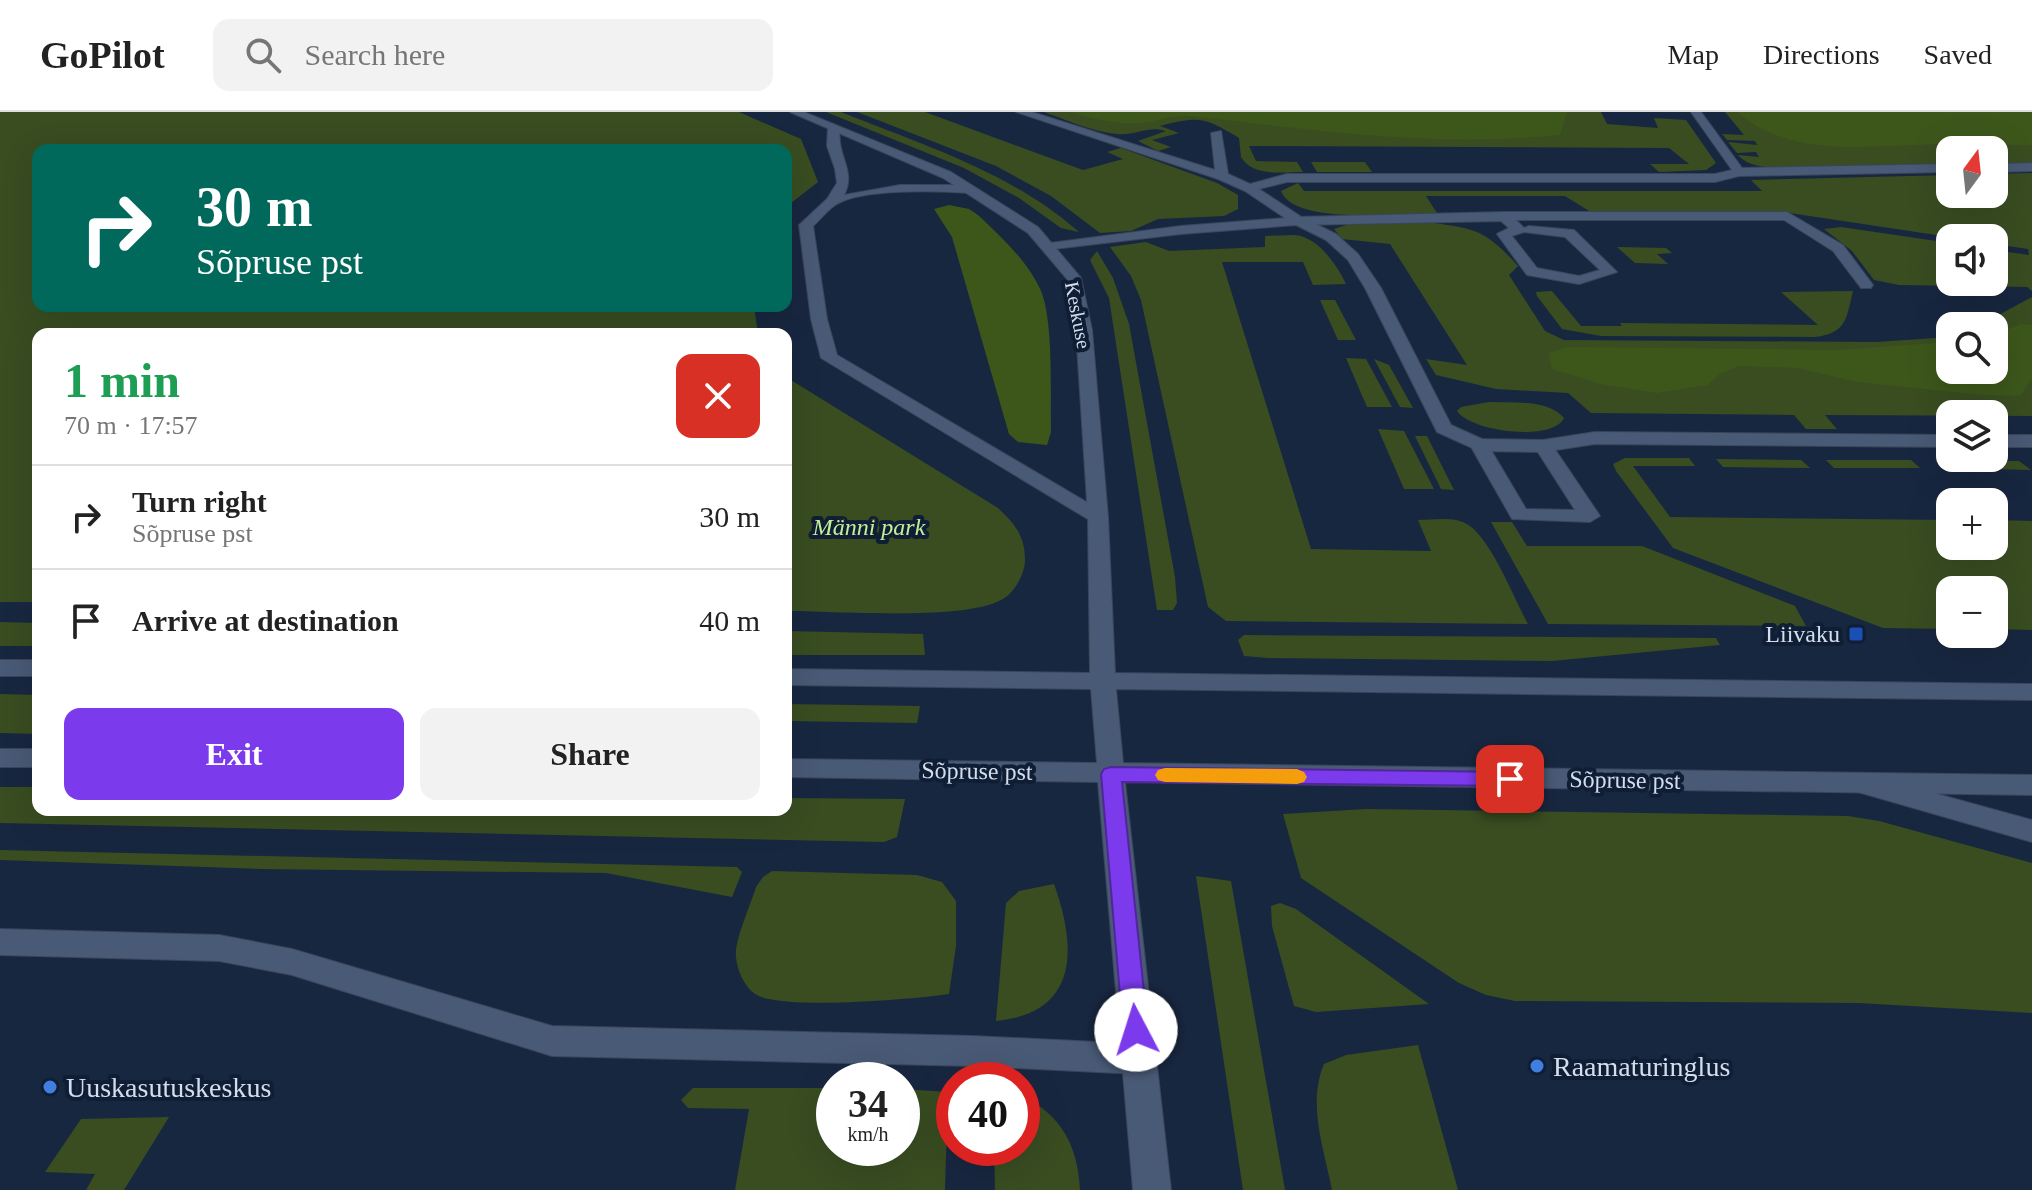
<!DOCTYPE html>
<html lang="en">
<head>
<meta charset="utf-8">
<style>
  body { margin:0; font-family:"Times New Roman",serif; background:#f2f2f2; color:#222; height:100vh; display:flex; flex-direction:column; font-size:30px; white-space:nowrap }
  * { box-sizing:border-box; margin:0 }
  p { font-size:26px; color:#767676 }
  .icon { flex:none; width:44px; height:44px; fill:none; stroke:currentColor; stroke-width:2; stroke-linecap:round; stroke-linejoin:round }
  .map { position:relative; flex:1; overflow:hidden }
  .sheet { position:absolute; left:32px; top:216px; width:760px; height:488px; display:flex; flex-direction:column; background:#fff; border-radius:16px; box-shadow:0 8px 32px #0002 }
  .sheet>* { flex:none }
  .top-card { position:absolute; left:32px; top:32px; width:760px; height:168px; border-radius:16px; box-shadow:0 8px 32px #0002; background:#00695c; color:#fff; overflow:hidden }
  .needle { width:52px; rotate:15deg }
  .tools { position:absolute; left:1936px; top:24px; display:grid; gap:16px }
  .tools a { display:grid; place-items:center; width:72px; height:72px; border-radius:16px; background:#fff; box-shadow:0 8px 32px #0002; font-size:40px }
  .speed { position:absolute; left:816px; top:950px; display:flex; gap:16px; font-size:40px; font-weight:700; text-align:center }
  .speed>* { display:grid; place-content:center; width:104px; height:104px; border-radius:50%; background:#fff; box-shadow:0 8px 32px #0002; line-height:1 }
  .speed small { font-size:20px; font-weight:400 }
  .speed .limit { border:12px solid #d22; background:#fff; color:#111 }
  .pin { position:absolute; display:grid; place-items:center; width:68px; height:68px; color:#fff; margin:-34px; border-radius:16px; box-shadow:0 4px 12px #0006 }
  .me { position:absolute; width:88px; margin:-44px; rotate:355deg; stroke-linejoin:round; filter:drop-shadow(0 0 6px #0008) }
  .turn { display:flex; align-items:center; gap:28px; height:168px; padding:0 32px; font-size:36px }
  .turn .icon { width:104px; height:104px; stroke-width:2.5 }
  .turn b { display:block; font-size:56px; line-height:68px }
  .round { display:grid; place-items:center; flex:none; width:84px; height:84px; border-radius:16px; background:#f2f2f2 }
  .summary { display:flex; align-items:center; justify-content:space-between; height:136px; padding:0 32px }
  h1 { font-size:48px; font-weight:700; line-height:60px; color:#1e9e55 }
  .action { display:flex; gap:16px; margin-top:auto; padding:16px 32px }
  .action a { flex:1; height:92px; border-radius:16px; background:#7c3aed; color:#fff; font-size:32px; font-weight:700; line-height:92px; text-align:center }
  .action a+a { background:#f2f2f2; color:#222 }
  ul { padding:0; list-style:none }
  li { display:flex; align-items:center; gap:24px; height:104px; padding:0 32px; border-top:2px solid #e0e0e0 }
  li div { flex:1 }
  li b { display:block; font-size:30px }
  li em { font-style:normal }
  header { display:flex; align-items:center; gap:48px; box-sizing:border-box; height:112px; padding:0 40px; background:#fff; border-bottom:2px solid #e0e0e0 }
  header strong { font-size:38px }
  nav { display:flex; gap:44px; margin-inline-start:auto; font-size:28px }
  .search { width:560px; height:72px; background:#f2f2f2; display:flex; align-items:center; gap:20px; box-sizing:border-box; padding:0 28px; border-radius:16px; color:#767676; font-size:30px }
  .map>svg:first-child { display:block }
  .green { fill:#394d21 }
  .forest { fill:#3d571b }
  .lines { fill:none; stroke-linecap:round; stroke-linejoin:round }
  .lane-casing { stroke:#3a455a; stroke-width:2 }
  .street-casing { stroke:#3a455a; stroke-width:2 }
  .secondary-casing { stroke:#3a455a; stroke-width:2 }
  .lane { fill:#495a76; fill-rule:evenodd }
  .street { fill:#495a76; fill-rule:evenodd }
  .secondary { fill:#495a76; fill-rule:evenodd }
  .route { fill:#7c3aed; stroke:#51269a; stroke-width:2 }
  .slow { fill:#f59e0b }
  .transit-dot { fill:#1a4fb4; stroke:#0f1e35; stroke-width:3 }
  .shop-dot { fill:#3f7fe0; stroke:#0f1e35; stroke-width:3 }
  .labels { text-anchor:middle; stroke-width:8; stroke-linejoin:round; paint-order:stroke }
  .far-street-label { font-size:20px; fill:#d3ddee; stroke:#0f1e35 }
  .park-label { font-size:24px; font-style:italic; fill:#c5ef97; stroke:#0f1e35 }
  .poi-label { font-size:24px; fill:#d3ddee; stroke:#0f1e35; text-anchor:end }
  .street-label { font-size:24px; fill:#d3ddee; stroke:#0f1e35 }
  .near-poi-label { font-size:28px; fill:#d3ddee; stroke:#0f1e35; text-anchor:start }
</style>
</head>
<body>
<header>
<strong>GoPilot</strong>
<div class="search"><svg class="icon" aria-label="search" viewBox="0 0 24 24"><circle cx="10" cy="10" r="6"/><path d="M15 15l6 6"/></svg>Search here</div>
<nav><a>Map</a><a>Directions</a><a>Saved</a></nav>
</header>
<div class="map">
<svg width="2032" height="1078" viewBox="0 0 2032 1078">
  <rect width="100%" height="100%" fill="#182740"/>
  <path class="green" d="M0,0H739L801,27L818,70L786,95V38H38V194H754L758,222H38V490H0Z
    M826,0H841C923,33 1011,60 1079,120L1061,116L1019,86L964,56Z
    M857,0H925L1083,58L1123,47L1107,40L1121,36L1217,71L1238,83V97L1224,104L1158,107L1131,119L1100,121L1051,84L996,54Z
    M1044,0H1601L1607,12L1658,16L1654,6L1686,8L1716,51L1706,58L1659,60L1650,52H1689L1669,36L1249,34L1256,49L1297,50L1303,60C1282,60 1253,65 1241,45L1239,26C1204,5 1199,4 1160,14L1179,21L1152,28L1171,35L1158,39L1138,29L1166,19C1149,13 1135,24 1117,22C1092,20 1067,8 1044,0Z
    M1725,0H2032V51L1994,52V38H1950V53L1786,57C1770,55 1749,56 1738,43L1759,45L1756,40L1737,41L1728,30L1757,33L1755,29L1727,28L1722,22L1744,23Z
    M1311,50H1365L1372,60H1317Z
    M2032,61V179L2027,175L1899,173L1874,168L1852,139L1824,117L1841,115L1950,131V170H1994V138L2029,143L2028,137L1994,132V126H1956L1783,100L1589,99L1565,84H1426L1437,101C1404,101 1294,114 1281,79L1298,71L1304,79H1762L1751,68L1950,63V82H1994V62Z
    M1421,109C1473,117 1482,114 1518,154L1509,163L1545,219L1564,228L1876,230L1950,225V258H1994V214H1978L2032,185V304L1825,303L1837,317H1806L1794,303L1591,301L1568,281L1496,277L1436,263L1426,247L1467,253L1390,132L1342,127L1334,117L1355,110Z
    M1295,123C1318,125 1337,153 1346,172L1313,173L1303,150H1222L1311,437L1431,439L1418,408C1433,408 1449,405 1463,410C1489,420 1514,487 1528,512L1226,509L1208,495L1141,188L1131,164L1110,135L1146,130L1169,139L1265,135V124Z
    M1617,135L1666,136L1672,141L1657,142L1668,152L1635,151Z
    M1097,139L1113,166L1129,212L1175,465L1177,491L1173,498H1157L1109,186L1090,148Z
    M1552,179L1581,214H1622L1620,211L1818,213L1781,180L1853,179C1846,207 1847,221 1815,225L1601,224L1562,217L1537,184L1536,180Z
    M1320,188H1335L1356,228H1338Z
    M1346,246L1366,247L1392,295H1367Z
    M1374,247L1389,253L1413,296L1400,295Z
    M786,265L998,396C1015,412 1025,424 1025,448C1025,462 1014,482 1001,488C962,509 835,499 786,499Z
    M1489,290C1513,291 1548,287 1564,306C1553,330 1471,320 1457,299L1461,295Z
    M1378,317L1404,319L1434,377H1404Z
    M1415,324H1427L1454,378L1441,377Z
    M1625,346H1689L1695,354H1633L1670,405L1950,408V434H1994V408L2032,409V518L1994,517V478H1950V517L1883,516L1673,436L1616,359L1613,352Z
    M1716,347L1801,348L1810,356L1723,355Z
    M1826,348H1911L1920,356H1834Z
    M1935,348L2019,349L2031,358L1944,356Z
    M1491,410H1512L1527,434H1642L1795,494L1806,514L1548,512Z
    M0,510L38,511V534H0Z
    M786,519L923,522L925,543H786Z
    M1244,523L1716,526L1720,533L1552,549L1268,546L1244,544L1238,528Z
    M0,582L38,583V622L0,621Z
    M786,592L920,594L917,611L786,609Z
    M0,675H38V698H786V686L905,687L897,725L884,730L0,711Z
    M1366,697L1848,704L1879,709L2032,751V901L1859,891L1515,889L1486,883L1459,871L1301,766L1283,702Z
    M0,738L737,755L742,760L732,785L606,761L261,757L0,748Z
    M772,759L917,763L942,770L956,789V834L949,882C915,887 781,899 755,882C744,874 737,858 736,845C734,829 751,792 756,775L763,765Z
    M1196,764L1231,769L1285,1078H1243Z
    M1054,772C1077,836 1079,901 996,909L1006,791L1019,779Z
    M1280,791L1296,797L1429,892L1316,900L1294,894L1272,814L1271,794Z
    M1418,933L1458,1078H1332C1324,1037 1307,992 1324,952L1346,943Z
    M693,976H834V1036H902V977L948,980L945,1078H735L749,997L688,996L681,988Z
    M1022,984C1062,1003 1078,1035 1080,1078H995L994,1036H1022Z
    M169,1005L124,1078H86L95,1062L45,1060L81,1007Z"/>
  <path class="forest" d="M1071,0H1567L1560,23C1436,36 1313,18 1190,4C1175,2 1158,9 1142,11C1120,13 1092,7 1071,0Z
    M1737,0H2032V33C2001,33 1970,32 1939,32C1870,33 1794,48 1737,0Z
    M949,93L969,97L978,103C1001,125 1028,149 1041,179C1054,211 1050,283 1051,320L1047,333L1018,330L1009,322L952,125L934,97Z
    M2021,212L2032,213V266L2020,284L1982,283L1857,270L1798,256L1739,254L1720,262L1707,273L1657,281L1601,272L1552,257L1549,241L1567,235L1837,238L1950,230V258H1994V223Z"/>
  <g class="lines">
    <g class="lane-casing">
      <path id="lane" d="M834,13L840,16C836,44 857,59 844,83L900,73H970L976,77L970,81C939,79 863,76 837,92C828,97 820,108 813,114L827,207L837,243L1105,401L1108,405L1105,409H1091L821,246L811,207L799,113L827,87L837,71L835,57L827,34L828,16Z
        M1504,100H1787L1843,133L1873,173L1871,176H1861L1833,139L1784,108H1516L1524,116L1529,114L1574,118L1617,160L1579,172L1527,163L1497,122L1509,116L1501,109L1298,113L1291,109L1298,105ZM1524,120L1565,125L1600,158L1579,164L1537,156L1512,124Z
        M1479,327L1488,333L1526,397L1575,398L1534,334L1536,330H1550L1600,404L1590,410L1512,407L1470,333Z
        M1868,663L2032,708V730L1858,680L1854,673L1858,666Z"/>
    </g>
    <g class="street-casing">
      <path id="street" d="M1016,0H1032L1215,58L1211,21L1221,19L1228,62L1250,72L1287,62H1715L1732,58L1691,0H1701L1742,56L1950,52V60L1739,64L1715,70H1287L1259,77L1303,106L1336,122L1358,142L1381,176L1451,313L1482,327L1543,328L1595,320L1950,323V335L1595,332L1543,340L1479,339L1437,320L1365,176L1348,148L1326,128L1296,113L1181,122L1045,138L1043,135L1050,131L1181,114L1285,106L1245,79L1218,67Z
        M2032,51V59L1994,60V52Z
        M1994,323H2032V335H1994Z
        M0,817L219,823L292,837L552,914L973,924L1138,932L1150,936L1155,947L1150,958L1138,962L973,954L552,944L292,863L219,849L0,843Z"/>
    </g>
    <g class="secondary-casing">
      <path id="secondary" d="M790,0H804L951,60L1038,115L1081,166L1092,218L1108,405L1115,561L2032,572V588L1116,577L1123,651L2032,663V683L1125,670L1171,1078H1133L1098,670L786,665V647L1097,651L1091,577L786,573V557L1090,561L1088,405L1076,218L1067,167L1028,121L943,66Z
        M0,548H38V564H0Z
        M0,637H38V655H0Z"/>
    </g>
    <use href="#lane" class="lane"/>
    <use href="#street" class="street"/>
    <use href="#secondary" class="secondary"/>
  </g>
  <path class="route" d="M1111,655L1510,660L1518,662L1521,667L1518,672L1510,674L1122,670L1148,918L1145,926L1136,929L1127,926L1123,918L1101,662L1104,657Z"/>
  <path class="slow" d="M1165,656L1297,657L1304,660L1307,665L1304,670L1297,672L1165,670L1158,668L1155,663L1158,658Z"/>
  <rect class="transit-dot" x="1848" y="514" width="16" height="16" rx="4"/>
  <g class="shop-dot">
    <circle cx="1537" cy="954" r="8"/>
    <circle cx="50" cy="975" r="8"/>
  </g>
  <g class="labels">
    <g class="far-street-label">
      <text transform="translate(1078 203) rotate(79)" y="7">Keskuse</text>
    </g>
    <g class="park-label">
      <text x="869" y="423">Männi park</text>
    </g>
    <g class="poi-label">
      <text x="1840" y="530">Liivaku</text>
    </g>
    <g class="street-label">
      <text transform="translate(977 659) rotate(1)" y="8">Sõpruse pst</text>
      <text transform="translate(1625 668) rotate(1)" y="8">Sõpruse pst</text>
    </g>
    <g class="near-poi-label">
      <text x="1553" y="964">Raamaturinglus</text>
      <text x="66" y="985">Uuskasutuskeskus</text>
    </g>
  </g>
</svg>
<div class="tools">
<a><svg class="needle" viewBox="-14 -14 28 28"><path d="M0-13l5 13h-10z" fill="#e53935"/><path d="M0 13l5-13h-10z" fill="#767676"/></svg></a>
<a><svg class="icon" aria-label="sound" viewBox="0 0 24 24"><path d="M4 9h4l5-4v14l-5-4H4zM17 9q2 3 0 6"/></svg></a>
<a><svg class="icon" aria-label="search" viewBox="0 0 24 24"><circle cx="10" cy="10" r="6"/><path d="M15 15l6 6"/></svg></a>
<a><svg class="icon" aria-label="layers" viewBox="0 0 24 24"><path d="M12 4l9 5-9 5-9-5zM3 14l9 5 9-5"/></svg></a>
<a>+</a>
<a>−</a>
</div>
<div class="speed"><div>34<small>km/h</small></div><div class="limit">40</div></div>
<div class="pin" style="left:1510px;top:667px;background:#d93025"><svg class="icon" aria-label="arrive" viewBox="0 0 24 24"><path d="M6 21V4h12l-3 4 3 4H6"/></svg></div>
<svg class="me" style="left:1136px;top:918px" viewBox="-20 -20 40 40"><circle r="19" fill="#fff"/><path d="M0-13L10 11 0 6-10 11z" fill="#7c3aed"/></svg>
<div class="top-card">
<div class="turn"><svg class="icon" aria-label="right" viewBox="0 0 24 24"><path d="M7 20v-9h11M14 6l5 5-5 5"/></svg><div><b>30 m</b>Sõpruse pst</div></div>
</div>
<section class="sheet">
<div class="summary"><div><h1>1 min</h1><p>70 m · 17:57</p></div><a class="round" style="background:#d93025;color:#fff"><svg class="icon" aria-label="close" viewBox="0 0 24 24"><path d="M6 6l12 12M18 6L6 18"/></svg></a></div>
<ul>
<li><svg class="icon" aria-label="right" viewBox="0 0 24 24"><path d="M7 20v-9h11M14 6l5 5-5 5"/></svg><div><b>Turn right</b><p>Sõpruse pst</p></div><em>30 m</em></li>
<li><svg class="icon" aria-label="arrive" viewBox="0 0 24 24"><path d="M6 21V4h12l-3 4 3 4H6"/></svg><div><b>Arrive at destination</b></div><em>40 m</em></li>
</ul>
<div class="action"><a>Exit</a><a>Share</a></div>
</section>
</div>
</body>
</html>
